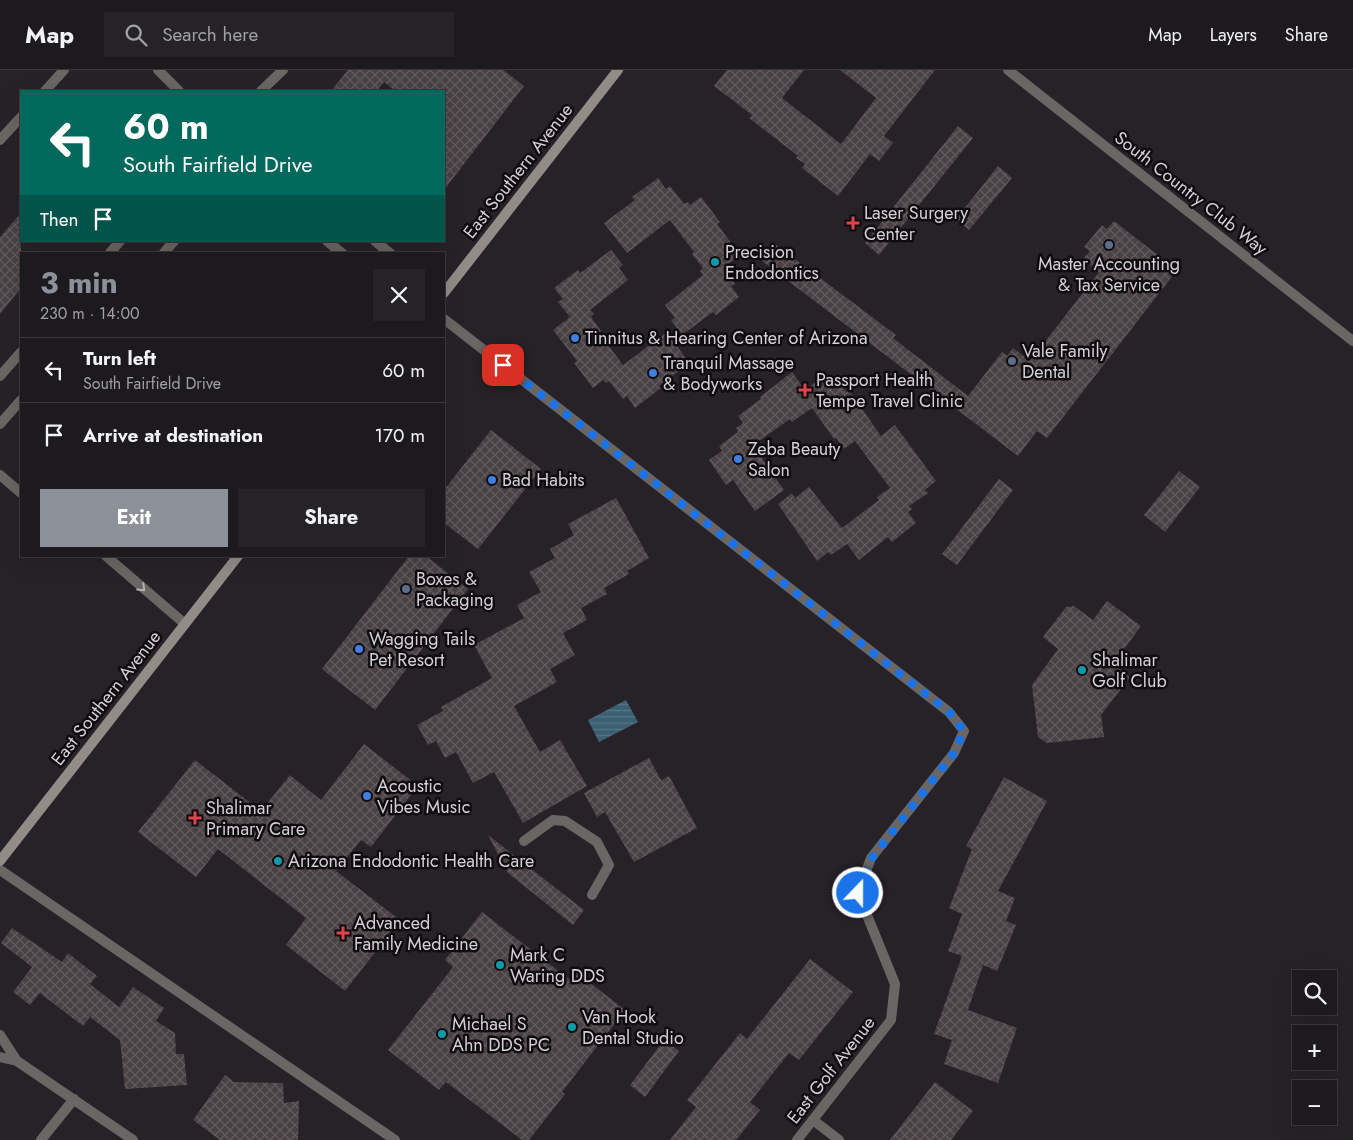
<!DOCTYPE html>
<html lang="en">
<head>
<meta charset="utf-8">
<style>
  body { margin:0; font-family:Jost,sans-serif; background:#252327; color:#f1f3f6; height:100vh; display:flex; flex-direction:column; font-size:19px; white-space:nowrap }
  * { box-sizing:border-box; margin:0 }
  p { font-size:16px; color:#a0a1a4 }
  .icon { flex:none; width:28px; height:28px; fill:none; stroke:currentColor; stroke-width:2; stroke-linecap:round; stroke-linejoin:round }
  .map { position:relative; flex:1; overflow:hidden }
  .details { position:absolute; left:20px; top:182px; width:425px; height:305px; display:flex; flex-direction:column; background:#1d1a1e; border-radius:0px; box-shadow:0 5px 20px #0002,0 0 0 1px #3b383c }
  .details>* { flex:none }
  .hud { position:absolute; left:20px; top:20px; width:425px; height:152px; border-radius:0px; box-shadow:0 5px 20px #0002,0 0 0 1px #3b383c; background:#00695c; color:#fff; overflow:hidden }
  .tools { position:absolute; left:1292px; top:900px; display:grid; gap:10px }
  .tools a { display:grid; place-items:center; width:45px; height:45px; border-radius:0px; background:#1d1a1e; box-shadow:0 5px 20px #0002,0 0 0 1px #3b383c; font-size:25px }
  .pin { position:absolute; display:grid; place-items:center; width:42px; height:42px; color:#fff; margin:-21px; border-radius:10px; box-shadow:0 2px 8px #0006 }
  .me { position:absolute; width:55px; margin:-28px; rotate:22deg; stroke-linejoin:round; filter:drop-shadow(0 0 4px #0008) }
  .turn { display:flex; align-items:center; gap:18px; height:105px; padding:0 20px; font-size:22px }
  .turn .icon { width:65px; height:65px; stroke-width:2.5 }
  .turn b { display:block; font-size:35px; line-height:42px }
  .then { display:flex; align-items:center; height:48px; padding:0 20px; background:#0003; gap:10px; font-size:19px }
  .round { display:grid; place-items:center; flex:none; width:52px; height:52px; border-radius:0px; background:#252327 }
  .summary { display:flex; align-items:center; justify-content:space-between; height:85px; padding:0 20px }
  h1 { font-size:30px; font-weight:700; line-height:38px; color:#8c9099 }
  .action { display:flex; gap:10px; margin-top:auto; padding:10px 20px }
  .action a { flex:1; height:58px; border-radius:0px; background:#8c9099; color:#fff; font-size:20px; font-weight:700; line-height:58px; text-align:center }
  .action a+a { background:#252327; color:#f1f3f6 }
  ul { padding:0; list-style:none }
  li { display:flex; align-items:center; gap:15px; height:65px; padding:0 20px; border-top:1px solid #3b383c }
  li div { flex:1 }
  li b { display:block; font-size:19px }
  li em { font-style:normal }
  header { display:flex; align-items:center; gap:30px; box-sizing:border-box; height:70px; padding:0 25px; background:#1d1a1e; border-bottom:1px solid #3b383c }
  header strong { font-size:24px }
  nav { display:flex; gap:28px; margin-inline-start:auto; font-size:18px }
  .search { width:350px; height:45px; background:#252327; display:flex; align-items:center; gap:12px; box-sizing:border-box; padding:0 18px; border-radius:0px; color:#a0a1a4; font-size:19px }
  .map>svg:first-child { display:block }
  .water { fill:url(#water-rules) }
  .building { fill:url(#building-cross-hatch) }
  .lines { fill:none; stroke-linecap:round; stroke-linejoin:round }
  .service { stroke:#696663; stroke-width:10 }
  .minor { stroke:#696663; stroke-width:10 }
  .tertiary { stroke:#696663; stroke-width:10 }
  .secondary { stroke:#918c87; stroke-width:10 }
  .oneway { stroke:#b4b0b2 }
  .route { stroke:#1a73e8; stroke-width:9; stroke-dasharray:0 16.2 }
  .health-dot { fill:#e0444e; stroke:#0f0c0f; stroke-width:2 }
  .service-dot { fill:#5c6f8a; stroke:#0f0c0f; stroke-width:2 }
  .culture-dot { fill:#0f9aa8; stroke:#0f0c0f; stroke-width:2 }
  .shop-dot { fill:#3f7fe0; stroke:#0f0c0f; stroke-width:2 }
  .labels { text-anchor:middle; stroke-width:5; stroke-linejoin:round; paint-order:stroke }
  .street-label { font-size:18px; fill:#d4d0d4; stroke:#0f0c0f }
  .poi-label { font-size:18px; fill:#d4d0d4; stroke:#0f0c0f; text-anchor:start }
</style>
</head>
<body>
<header>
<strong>Map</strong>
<div class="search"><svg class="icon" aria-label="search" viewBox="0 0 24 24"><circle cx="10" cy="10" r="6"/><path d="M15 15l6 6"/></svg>Search here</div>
<nav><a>Map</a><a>Layers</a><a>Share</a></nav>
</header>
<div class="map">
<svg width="1353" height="1070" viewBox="0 0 1353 1070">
  <defs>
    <pattern id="water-rules" width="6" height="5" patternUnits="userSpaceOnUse" patternTransform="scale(1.25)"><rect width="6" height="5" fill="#3b6073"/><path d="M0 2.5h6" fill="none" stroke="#567686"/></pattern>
    <pattern id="building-cross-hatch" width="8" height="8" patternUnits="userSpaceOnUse" patternTransform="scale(1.25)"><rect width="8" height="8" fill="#494144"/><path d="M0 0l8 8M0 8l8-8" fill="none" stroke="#625b5e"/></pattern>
  </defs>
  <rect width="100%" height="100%" fill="#272228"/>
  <path class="water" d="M626,630L638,652L599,672L588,650Z"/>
  <path class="building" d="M348,0H503L524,16L444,120V21H395L384,12L377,21H331Z
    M727,0H804L782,28L841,74L876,28L840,0H935L884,66L893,73L879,91L870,84L838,126L802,98L805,94L796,88L798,86L749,48L752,45L714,16Z
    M958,56L973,68L879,185L865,173Z
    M998,96L1012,108L969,160L956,149Z
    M658,108L666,119L670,116L684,134L688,132L690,135L701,127L720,152L717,154L740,185L723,198L735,214L731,216L739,227L716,245L713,242L682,265L671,250L675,248L665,235L703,205L700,201L703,198L692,184L694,182L670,150L627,183L604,153L635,130L632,127Z
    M21,143V218L0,244V167Z
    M1114,151L1177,200L1047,368L1037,361L1018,386L762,191L775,174L896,265L893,268L968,326L1002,282L1007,286L1013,278L1030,291L1099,202L1083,189L1090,181L1084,177L1102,155L1107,159Z
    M611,180L623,195L619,198L628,210L590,240L594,244L591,247L601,261L599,263L623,295L667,262L689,293L659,316L661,318L635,338L627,326L623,329L609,311L606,313L603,310L593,318L574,293L577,291L553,260L570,247L558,232L563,229L554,218L578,200L580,203Z
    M792,302L805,320L821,308L825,313L835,305L847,322L849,320L881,366L895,355L936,411L925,420L928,423L909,436L912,439L908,442L916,453L892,472L888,467L859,490L847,474L831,485L828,482L817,491L778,434L792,423L795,428L809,417L842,458L879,430L877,427L890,418L855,371L844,379L836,368L834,369L812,338L792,352L790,349L753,375L784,420L755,441L733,410L726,415L709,390L722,381L719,376L738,362L736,358L743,353L738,346L761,329L760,327Z
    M491,360L541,399L478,479L444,453V420Z
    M1179,401L1200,417L1165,462L1144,445Z
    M999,409L1013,420L957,495L942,484Z
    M616,428L649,488L627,501L629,504L604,518L607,524L581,538L587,550L563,563L575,585L550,599L557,612L514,636L540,682L560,670L587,716L523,753L494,702L473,713L456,682L445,688L436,671L428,675L417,655L443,641L441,637L492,608L474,575L524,548L517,535L541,522L529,502L555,488L550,479L574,465L568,454Z
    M409,486H426L468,519L375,640L322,599Z
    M1107,531L1141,556L1113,594L1130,607L1101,645L1104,667L1047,673L1038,667L1032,615L1058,579L1043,567L1066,537L1074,536L1093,550Z
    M364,674L418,716L371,777L361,770L336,801L400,850L345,921L286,875L306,848L218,779L196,807L138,762L195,690L261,741L290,705L321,730Z
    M649,688L661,710L669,706L697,758L634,792L605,742L597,747L584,723Z
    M1004,707L1047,731L998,821L1015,828L1006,851L1016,855L997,901L983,895L968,940L1017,958L998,1013L944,994L952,970L934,964L962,886L948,881L962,844L949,838L972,779L966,776Z
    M488,765L584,840L573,855L508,803Z
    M482,842L570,910L576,902L625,940L562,1022L565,1024L529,1070H522L446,1012L439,1020L388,980L453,897L445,890Z
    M12,858L62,892L68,883L97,906L90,914L119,937L133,917L164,938L156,951L175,963L176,984H184L187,1015L125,1019L120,970L90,947L83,956L40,923L30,935L13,922L32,897L1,873Z
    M810,889L853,922L799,990L789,983L750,1032L760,1040L736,1070H670L696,1037L687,1030L740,963L747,969Z
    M664,970L679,981L645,1027L630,1015Z
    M225,1005L234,1012L283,1013L284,1033L299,1031L298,1070H220L193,1050Z
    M935,1012L973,1041L951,1070H890Z"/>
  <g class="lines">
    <path class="service" d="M261,21L283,0
      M109,184L120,171
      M163,184L174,171
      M0,306L21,282
      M0,354L21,330
      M0,405L21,423
      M106,486L185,554
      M524,771L553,750L565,751L597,772L609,795L592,825
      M0,800L395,1070
      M813,1050L839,1070"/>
    <path class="minor" d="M158,0L179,21
      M45,21L64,0
      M0,70L21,47
      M327,171L343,184
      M375,171L391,184
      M444,249L949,642L964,661L954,683L871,788L858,823L895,914L891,950L797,1070
      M0,965L17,991
      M0,987L17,991L133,1070
      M41,1070L74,1029"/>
    <path class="tertiary" d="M1008,0L1353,271"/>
    <path class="secondary" d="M444,223L618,0
      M0,791L238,486"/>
  </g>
  <defs><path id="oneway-chevron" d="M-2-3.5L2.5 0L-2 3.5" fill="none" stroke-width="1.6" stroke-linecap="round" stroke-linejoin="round" transform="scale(1.25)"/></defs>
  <use class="oneway" href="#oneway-chevron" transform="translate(142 518) rotate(44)"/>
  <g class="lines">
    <path class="route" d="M503,295L949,642L964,661L954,683L872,788L858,823"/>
  </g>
  <g class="health-dot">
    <path d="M850.5 145.5h5v5h5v5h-5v5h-5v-5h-5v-5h5z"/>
    <path d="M802.5 312.5h5v5h5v5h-5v5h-5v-5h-5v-5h5z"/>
    <path d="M192.5 740.5h5v5h5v5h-5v5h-5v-5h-5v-5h5z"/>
    <path d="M340.5 855.5h5v5h5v5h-5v5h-5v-5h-5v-5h5z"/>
  </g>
  <g class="service-dot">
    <circle cx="1109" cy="175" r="5"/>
    <circle cx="1012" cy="291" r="5"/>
    <circle cx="406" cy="519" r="5"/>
  </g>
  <g class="culture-dot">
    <circle cx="715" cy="192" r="5"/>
    <circle cx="1082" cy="600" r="5"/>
    <circle cx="278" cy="791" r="5"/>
    <circle cx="500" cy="895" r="5"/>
    <circle cx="572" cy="957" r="5"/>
    <circle cx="442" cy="964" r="5"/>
  </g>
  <g class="shop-dot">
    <circle cx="575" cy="268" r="5"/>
    <circle cx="653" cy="303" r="5"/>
    <circle cx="738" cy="389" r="5"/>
    <circle cx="492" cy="410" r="5"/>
    <circle cx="359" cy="579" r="5"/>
    <circle cx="367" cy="726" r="5"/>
  </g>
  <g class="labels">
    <g class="street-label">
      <text transform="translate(518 101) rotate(-52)" y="6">East Southern Avenue</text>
      <text transform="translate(1191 123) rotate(38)" y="6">South Country Club Way</text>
      <text transform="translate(106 628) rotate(-52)" y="6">East Southern Avenue</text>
      <text transform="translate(831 1000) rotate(-52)" y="6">East Golf Avenue</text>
    </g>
    <g class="poi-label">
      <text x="864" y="149">Laser Surgery<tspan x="864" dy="21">Center</tspan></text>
      <text x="725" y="188">Precision<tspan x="725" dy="21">Endodontics</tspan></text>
      <text x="1109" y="200" text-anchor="middle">Master Accounting<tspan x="1109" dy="21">&amp; Tax Service</tspan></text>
      <text x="585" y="274">Tinnitus &amp; Hearing Center of Arizona</text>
      <text x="1022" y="287">Vale Family<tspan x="1022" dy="21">Dental</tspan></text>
      <text x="663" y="299">Tranquil Massage<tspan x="663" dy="21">&amp; Bodyworks</tspan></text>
      <text x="816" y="316">Passport Health<tspan x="816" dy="21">Tempe Travel Clinic</tspan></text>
      <text x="748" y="385">Zeba Beauty<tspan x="748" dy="21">Salon</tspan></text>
      <text x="502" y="416">Bad Habits</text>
      <text x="416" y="515">Boxes &amp;<tspan x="416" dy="21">Packaging</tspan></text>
      <text x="369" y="575">Wagging Tails<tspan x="369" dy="21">Pet Resort</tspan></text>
      <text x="1092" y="596">Shalimar<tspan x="1092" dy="21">Golf Club</tspan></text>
      <text x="377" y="722">Acoustic<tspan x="377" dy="21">Vibes Music</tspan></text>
      <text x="206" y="744">Shalimar<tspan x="206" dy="21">Primary Care</tspan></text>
      <text x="288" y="797">Arizona Endodontic Health Care</text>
      <text x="354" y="859">Advanced<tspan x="354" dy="21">Family Medicine</tspan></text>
      <text x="510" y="891">Mark C<tspan x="510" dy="21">Waring DDS</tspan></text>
      <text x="582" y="953">Van Hook<tspan x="582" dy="21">Dental Studio</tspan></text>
      <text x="452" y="960">Michael S<tspan x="452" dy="21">Ahn DDS PC</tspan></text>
    </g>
  </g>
</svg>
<div class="tools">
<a><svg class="icon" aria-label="search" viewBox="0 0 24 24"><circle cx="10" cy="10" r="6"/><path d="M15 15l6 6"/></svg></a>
<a>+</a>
<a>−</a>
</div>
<div class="pin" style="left:503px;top:295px;background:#d93025"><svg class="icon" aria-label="arrive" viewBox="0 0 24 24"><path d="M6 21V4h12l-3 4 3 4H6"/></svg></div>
<svg class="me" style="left:858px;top:823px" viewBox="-20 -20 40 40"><circle r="17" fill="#1a73e8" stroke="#fff" stroke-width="3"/><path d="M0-11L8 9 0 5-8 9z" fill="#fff"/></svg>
<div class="hud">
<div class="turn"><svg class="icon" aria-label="left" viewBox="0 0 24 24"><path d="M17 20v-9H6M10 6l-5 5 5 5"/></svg><div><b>60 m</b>South Fairfield Drive</div></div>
<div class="then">Then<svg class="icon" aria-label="arrive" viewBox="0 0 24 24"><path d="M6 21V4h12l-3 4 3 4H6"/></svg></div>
</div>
<section class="details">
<div class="summary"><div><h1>3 min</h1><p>230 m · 14:00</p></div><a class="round"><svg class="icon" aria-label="close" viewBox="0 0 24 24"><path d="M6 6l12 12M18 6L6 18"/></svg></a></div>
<ul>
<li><svg class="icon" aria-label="left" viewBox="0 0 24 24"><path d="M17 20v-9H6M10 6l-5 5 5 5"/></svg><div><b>Turn left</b><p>South Fairfield Drive</p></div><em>60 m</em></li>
<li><svg class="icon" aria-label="arrive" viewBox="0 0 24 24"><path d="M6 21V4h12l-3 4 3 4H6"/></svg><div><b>Arrive at destination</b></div><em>170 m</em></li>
</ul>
<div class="action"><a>Exit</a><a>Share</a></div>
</section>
</div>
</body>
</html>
